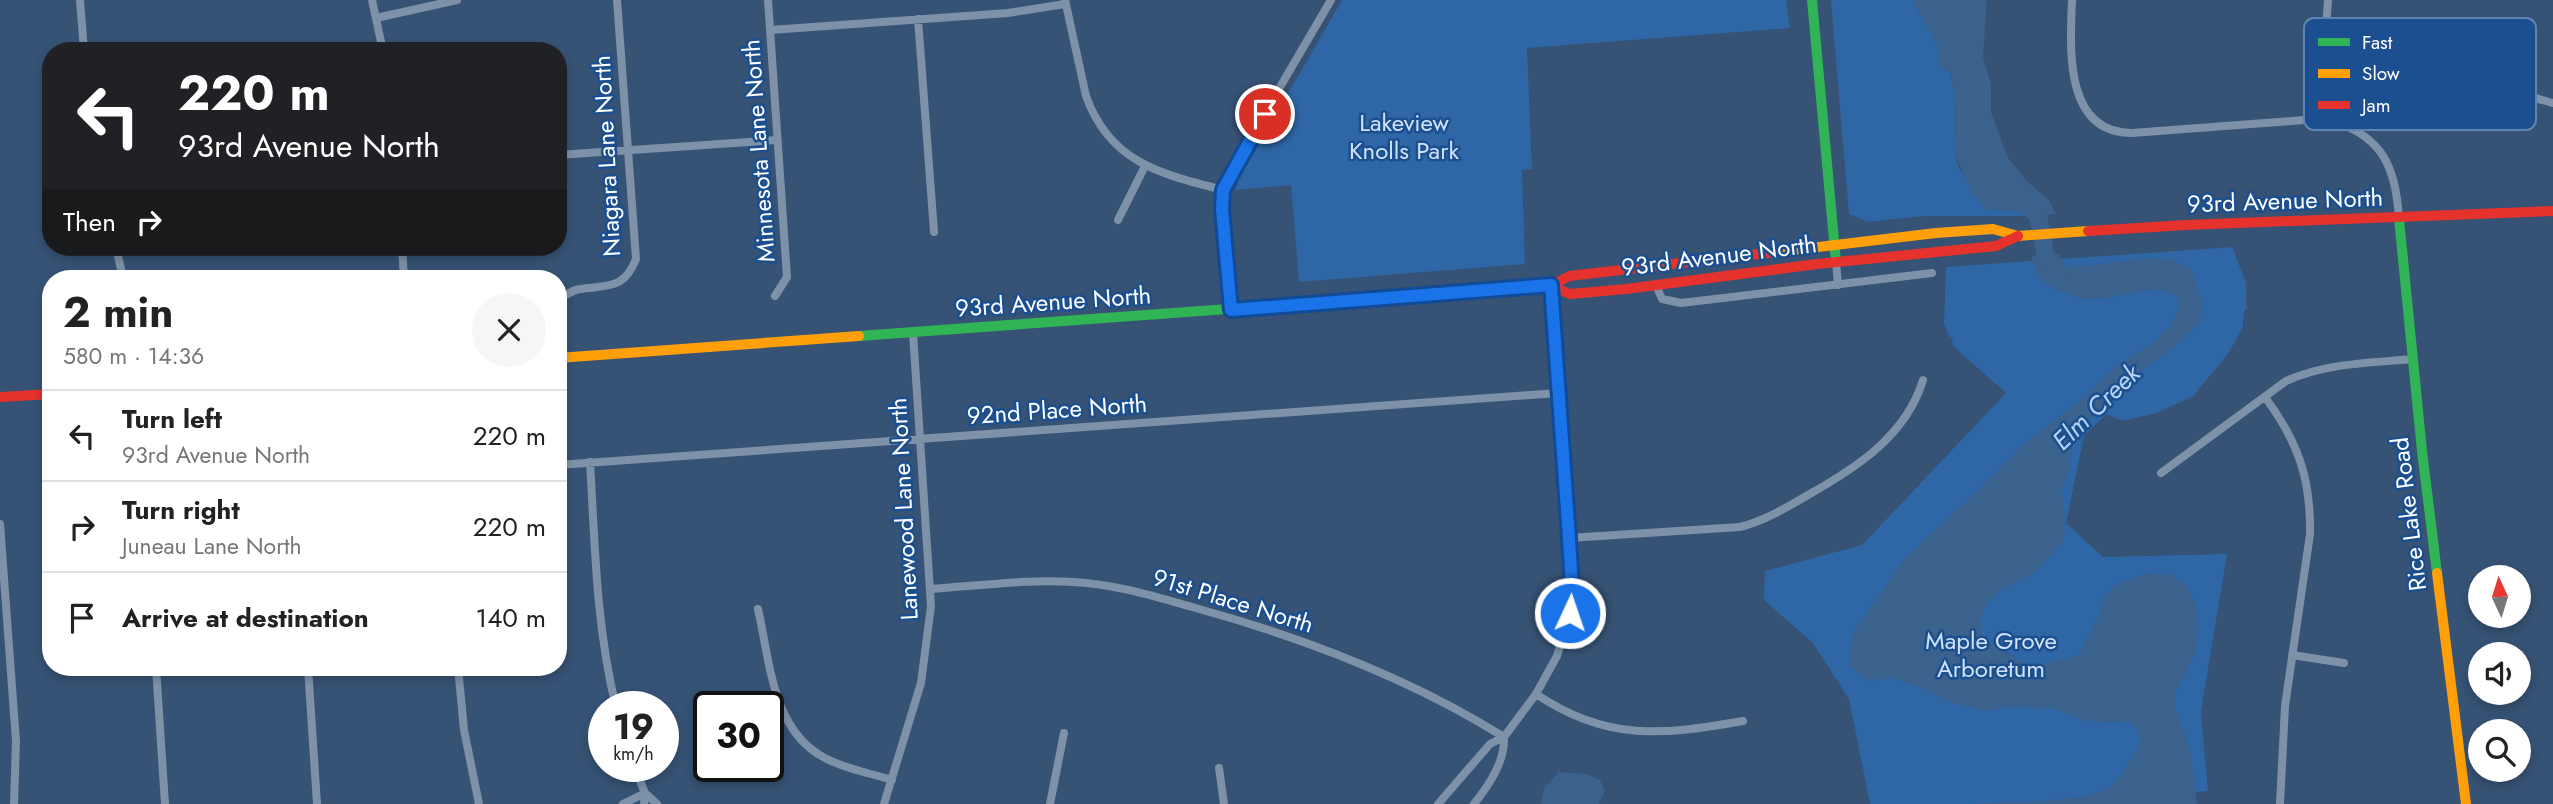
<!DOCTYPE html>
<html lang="en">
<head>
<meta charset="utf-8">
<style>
  body { margin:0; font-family:Jost,sans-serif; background:#f6f6f6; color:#222; height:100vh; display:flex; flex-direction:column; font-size:26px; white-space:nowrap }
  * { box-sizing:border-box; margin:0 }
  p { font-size:23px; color:#767676 }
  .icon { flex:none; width:38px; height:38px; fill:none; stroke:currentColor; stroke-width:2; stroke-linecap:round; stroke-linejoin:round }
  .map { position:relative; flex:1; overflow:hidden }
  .sheet { position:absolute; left:42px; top:270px; width:525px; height:406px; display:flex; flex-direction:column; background:#fff; border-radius:28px; box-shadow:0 4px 10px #0003 }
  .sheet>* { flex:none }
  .guide { position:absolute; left:42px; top:42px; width:525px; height:214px; border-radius:28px; box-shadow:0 4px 10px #0003; background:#202124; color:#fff; overflow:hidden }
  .needle { width:46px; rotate:356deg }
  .tools { position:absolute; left:2468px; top:565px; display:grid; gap:14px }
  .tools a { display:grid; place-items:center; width:63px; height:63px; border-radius:50%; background:#fff; box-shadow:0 4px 10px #0003; font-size:35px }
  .speed { position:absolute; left:588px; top:691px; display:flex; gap:14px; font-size:35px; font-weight:700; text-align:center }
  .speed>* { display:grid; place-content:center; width:91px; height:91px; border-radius:50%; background:#fff; box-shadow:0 4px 10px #0003; line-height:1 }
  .speed small { font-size:18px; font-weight:400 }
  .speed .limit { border:4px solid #111; border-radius:10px; background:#fff; color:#111 }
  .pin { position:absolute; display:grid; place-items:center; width:60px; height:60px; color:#fff; margin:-30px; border:4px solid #fff; border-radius:50%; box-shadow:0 2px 7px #0007 }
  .me { position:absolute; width:77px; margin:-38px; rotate:3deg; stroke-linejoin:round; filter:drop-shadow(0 0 5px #0008) }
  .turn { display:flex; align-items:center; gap:24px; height:147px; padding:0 21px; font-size:32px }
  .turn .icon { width:91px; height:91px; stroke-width:2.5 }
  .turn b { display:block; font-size:49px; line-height:60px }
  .then { display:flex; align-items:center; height:66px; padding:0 21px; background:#0003; gap:14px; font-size:26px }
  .round { display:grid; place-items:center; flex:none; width:74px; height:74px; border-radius:37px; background:#f6f6f6 }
  .overview { display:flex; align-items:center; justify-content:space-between; height:119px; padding:0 21px }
  h1 { font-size:42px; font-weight:700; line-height:52px }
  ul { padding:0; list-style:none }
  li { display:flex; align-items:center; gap:21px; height:91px; padding:0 21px; border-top:2px solid #e0e0e0 }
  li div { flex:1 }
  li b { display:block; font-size:26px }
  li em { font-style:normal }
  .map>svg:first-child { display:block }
  .green { fill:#2f66a5 }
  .water { fill:#3b618d }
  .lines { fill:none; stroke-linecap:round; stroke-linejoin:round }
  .river { stroke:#3b618d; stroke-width:18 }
  .street { stroke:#7d92a8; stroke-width:8 }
  .fast { stroke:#30b455; stroke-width:10 }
  .slow { stroke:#ff9f0a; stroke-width:10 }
  .jam { stroke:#e5322d; stroke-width:10 }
  .route-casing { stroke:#114b97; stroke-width:18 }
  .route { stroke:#1a73e8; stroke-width:12 }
  .labels { text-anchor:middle; stroke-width:5; stroke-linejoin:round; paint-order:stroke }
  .park-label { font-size:24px; fill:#cfe3fa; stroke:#1b4f8f }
  .street-label { font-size:24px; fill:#fff; stroke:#1b4f8f }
  .water-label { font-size:26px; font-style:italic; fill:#b5d3f5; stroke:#1b4f8f }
  .key { fill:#1b4f8f; stroke:#5f84b1; stroke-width:2 }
  .key-label { font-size:19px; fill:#fff }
</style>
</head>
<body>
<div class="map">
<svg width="2553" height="804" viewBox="0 0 2553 804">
  <rect width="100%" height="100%" fill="#365274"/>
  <path class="green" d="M1342,0H1786L1790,28L1527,48L1532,169L1522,170L1525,264L1299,282L1291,185L1235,190L1243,172Z
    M1831,0H1912L1939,47L1944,69L1951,73L1954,94L1955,154L1958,166L1987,210L2022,211L2023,216H1924L1868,222L1849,214Z
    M2233,247C2236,259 2241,269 2245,280C2248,289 2245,300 2247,309L2244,311L2243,327L2228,354L2193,396L2157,413L2122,421L2107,414L2084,436L2066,523L2103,557L2227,554L2201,712L2208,791L2067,804H1870L1849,699L1813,643L1764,600L1765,571L1862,545L2006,393L1953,346L1952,338L1949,336L1944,323L1946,267Z"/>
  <path class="water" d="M1912,0H1987L1983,57L1991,84V112L2008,158L2027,181L2049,200L2056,214L2023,216L2022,211L1987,210L1971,192L1955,154L1954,94L1951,73L1937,63L1939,47Z
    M2058,254L2067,268L2149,258L2173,260L2190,269L2195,280L2202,302L2200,322L2174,347L2121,385L2101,411L2084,422L2074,433L2069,471L2062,488L2065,531L2063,542L2033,574L1999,591L1986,604L1980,619L1982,640L2009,653L2029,668L2079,655L2101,612L2104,597L2115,585L2149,573L2171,575L2188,587L2197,608L2199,629L2196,652L2176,691L2175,708L2190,751L2197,804H1971C2006,801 2085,804 2111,786C2120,779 2128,764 2134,755C2142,741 2141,731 2129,721L2109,723L2083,720L2056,709L2008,707L1984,711L1951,702L1920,687L1892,678L1867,681L1850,666L1851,638L1855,630L1906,557L1969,499L2021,447L2088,394L2112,370L2154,342L2170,326L2177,313L2178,298C2154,278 2116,302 2088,299C2077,298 2065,294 2056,289C2041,283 2035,272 2032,256Z
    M1559,772L1587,774L1600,780L1605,791L1599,804H1541L1544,788Z"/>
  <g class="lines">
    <path class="river" d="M2020,200L2038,215L2046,257L2060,272"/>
    <path class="street" d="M80,0L84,51
      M372,0L383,51
      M768,0L787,277L775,296
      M1065,0L1086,96C1110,163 1161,174 1223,190
      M2072,0C2070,49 2064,133 2132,133L2305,120L2333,121
      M2328,0L2326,29L2333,121C2383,137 2396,168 2399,219
      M376,18L457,0
      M918,19L934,232
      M770,30L1008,13L1065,4
      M2329,68C2367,65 2406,58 2444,67C2481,77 2516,94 2553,103
      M558,155L777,140
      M1118,220L1145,166
      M116,247L123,278
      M402,247L404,278
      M1836,262L1838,285
      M1656,285L1662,299L1681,303L1932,273
      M559,299C566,295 572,290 580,289C607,285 624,290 636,259L617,0
      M1231,310L1222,209L1223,190L1232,169L1331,0
      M2265,397C2298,442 2311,478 2310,534L2285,706L2280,804
      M590,462C595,544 596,627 616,707
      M558,465L1558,393
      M2161,473L2286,381C2326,363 2369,363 2413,359
      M0,524L16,741L14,804
      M1569,538L1740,527C1764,521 1786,508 1808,495C1856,468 1906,436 1923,380
      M930,589C977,586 1026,579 1073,582C1114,584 1153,596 1192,607C1302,637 1408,677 1504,737
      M758,609C770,661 772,731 825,758C845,769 870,773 892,780
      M2292,655L2344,663
      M156,667L165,804
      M308,667L317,804
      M458,667L464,730L479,804
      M1536,694C1607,742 1663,735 1743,721
      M634,766L645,793L644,804
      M1219,768L1224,804
      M645,793L657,804
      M623,804L645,793
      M884,804L921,683L931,606L913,333
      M1050,804L1064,733
      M1438,804L1490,744L1504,737L1536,694L1557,656L1570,613L1572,588L1569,538L1551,286
      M1474,804C1489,785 1505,762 1504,737"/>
    <path class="fast" d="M1812,0L1836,262
      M2399,219L2422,451L2437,573
      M859,336L1365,299"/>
    <path class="slow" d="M1776,252L1936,233L1993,229L2018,236L2088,231
      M558,358L859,336
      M2437,573L2466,804"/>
    <path class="jam" d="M2088,231L2186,225L2553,211
      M1551,286L1570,294L1626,289L1817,264L1996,246L2018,236
      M1365,299L1551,286L1569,276L1776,252
      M0,397L51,394"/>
  </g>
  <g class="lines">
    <g class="route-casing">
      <path id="route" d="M1265,114L1223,190L1222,209L1231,310L1551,285L1569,538L1572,587L1570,613"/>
    </g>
    <use href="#route" class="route"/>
  </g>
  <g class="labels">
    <g class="park-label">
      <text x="1404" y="131">Lakeview<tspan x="1404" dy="28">Knolls Park</tspan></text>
      <text x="1991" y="649">Maple Grove<tspan x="1991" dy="28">Arboretum</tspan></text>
    </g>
    <g class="street-label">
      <text transform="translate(759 151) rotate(-94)" y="8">Minnesota Lane North</text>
      <text transform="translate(607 156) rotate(-93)" y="8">Niagara Lane North</text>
      <text transform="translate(2285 201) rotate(-2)" y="8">93rd Avenue North</text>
      <text transform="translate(1719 256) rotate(-7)" y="8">93rd Avenue North</text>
      <text transform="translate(1053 302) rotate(-4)" y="8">93rd Avenue North</text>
      <text transform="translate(1057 410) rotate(-4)" y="8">92nd Place North</text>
      <text transform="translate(904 509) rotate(-93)" y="8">Lanewood Lane North</text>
      <text transform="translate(2409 514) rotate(-97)" y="8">Rice Lake Road</text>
      <text transform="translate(1233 601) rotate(17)" y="8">91st Place North</text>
    </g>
    <g class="water-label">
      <text transform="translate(2096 407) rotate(-44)" y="9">Elm Creek</text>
    </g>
  </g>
  <rect x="2304" y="18" width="232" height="112" rx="10" class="key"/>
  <rect x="2318" y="38" width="32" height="8" fill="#30b455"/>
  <rect x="2318" y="69" width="32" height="9" fill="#ff9f0a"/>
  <rect x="2318" y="101" width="32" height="8" fill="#e5322d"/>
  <g class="key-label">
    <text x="2362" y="49">Fast</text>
    <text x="2362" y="80">Slow</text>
    <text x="2362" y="112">Jam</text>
  </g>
</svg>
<div class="tools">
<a><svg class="needle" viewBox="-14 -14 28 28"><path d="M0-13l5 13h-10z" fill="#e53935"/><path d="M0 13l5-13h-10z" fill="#767676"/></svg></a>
<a><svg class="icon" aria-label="sound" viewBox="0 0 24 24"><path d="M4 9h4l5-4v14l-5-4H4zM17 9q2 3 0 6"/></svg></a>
<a><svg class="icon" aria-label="search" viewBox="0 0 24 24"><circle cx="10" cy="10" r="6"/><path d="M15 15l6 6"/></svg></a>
</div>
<div class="speed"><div>19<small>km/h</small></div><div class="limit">30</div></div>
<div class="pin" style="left:1265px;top:114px;background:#d93025"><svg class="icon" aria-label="arrive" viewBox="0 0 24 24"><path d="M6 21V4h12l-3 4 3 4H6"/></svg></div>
<svg class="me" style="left:1570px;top:613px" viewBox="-20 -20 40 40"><circle r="17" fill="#1a73e8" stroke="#fff" stroke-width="3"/><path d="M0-11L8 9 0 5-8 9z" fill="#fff"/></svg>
<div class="guide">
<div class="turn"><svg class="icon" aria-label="left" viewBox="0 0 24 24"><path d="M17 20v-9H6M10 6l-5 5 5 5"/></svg><div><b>220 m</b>93rd Avenue North</div></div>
<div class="then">Then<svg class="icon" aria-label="right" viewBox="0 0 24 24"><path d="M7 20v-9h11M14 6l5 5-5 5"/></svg></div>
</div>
<section class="sheet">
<div class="overview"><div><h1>2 min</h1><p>580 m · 14:36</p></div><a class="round"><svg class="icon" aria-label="close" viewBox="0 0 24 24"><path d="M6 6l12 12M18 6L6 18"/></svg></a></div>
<ul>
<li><svg class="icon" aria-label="left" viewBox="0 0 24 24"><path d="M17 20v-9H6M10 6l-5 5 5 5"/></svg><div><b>Turn left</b><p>93rd Avenue North</p></div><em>220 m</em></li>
<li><svg class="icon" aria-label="right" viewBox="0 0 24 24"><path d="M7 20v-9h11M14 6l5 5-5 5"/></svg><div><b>Turn right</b><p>Juneau Lane North</p></div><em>220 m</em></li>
<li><svg class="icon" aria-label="arrive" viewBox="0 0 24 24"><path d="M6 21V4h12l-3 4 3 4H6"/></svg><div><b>Arrive at destination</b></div><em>140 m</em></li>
</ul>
</section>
</div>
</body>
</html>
